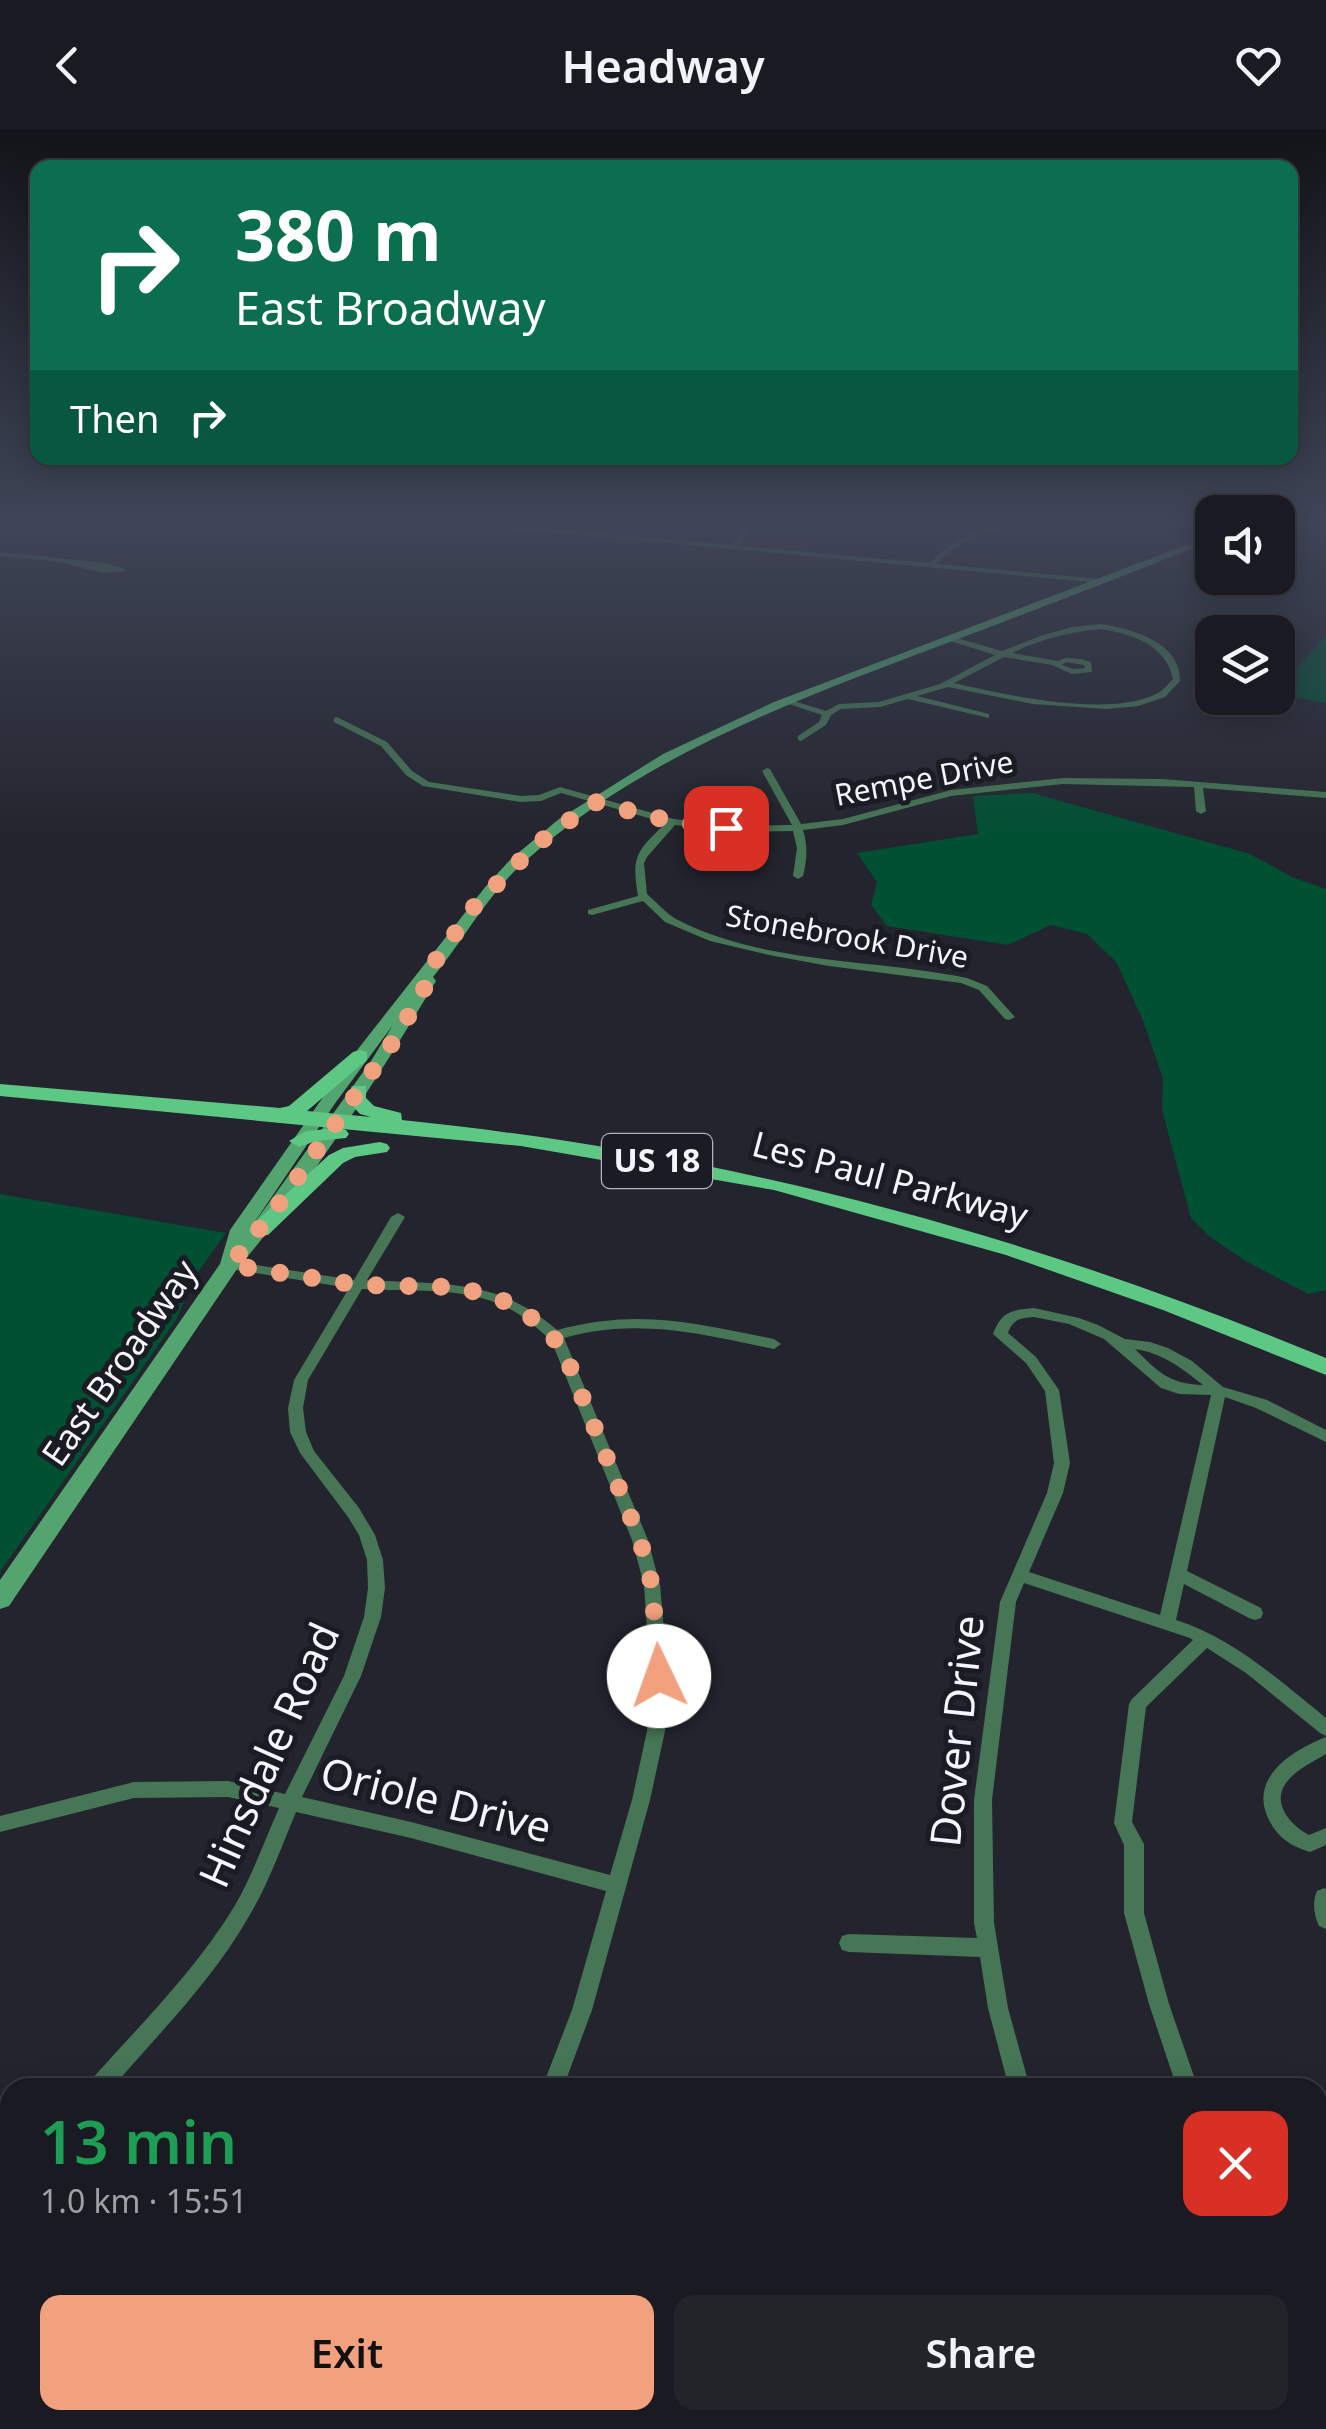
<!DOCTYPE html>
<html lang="en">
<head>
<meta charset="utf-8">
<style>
  body { margin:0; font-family:"Noto Sans",sans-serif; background:#23242a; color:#f1f3f6; height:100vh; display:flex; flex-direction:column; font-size:38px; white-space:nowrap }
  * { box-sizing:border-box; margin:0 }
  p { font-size:32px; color:#9fa1a5 }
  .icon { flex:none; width:55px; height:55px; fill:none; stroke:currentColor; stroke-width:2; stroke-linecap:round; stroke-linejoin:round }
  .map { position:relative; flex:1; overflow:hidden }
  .side { position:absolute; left:0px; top:1948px; width:1328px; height:352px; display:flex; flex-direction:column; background:#1a1b22; border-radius:30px 30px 0 0; box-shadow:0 5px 25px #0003,0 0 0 2px #383940 }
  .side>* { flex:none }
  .hud { position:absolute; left:30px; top:30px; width:1268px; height:305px; border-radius:20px; box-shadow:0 5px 25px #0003,0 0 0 2px #383940; background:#0b6e4f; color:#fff; overflow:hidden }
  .fabs { position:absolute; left:1195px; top:365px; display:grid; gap:20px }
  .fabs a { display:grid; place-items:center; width:100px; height:100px; border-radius:20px; background:#1a1b22; box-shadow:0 5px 25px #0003,0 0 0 2px #383940; font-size:50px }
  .pin { position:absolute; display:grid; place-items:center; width:85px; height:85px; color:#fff; margin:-42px; border-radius:20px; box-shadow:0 5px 15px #0006 }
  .me { position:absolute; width:110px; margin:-55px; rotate:357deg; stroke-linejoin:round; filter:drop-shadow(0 0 8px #0008) }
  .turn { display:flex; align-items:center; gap:35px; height:210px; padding:0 40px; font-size:45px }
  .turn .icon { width:130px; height:130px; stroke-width:2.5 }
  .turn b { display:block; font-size:70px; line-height:85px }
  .then { display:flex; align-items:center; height:95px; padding:0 40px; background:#0003; gap:20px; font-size:38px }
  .round { display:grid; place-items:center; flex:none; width:105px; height:105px; border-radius:20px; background:#23242a }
  .head { display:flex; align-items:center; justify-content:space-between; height:170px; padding:0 40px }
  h1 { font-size:60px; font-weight:600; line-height:75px; color:#1e9e55 }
  .action { display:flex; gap:20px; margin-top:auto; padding:20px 40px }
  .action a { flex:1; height:115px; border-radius:20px; background:#f2a17e; color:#111; font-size:40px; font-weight:600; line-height:115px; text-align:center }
  .action a+a { background:#23242a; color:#f1f3f6 }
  header { display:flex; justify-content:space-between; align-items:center; height:130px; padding:0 40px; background:#1a1b22; font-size:45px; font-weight:600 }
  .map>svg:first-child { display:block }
  .green { fill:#005033 }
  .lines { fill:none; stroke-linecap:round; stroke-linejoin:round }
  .minor { fill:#467655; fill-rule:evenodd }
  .secondary { fill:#54a470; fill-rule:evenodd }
  .primary { fill:#5dc884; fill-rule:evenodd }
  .route { stroke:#f2a17e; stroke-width:18; stroke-dasharray:0 32.4 }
  .labels { text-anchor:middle; stroke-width:10; stroke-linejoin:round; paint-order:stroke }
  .far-street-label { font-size:30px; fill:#f4f4fb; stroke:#1a1b23 }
  .shield { fill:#1a1b23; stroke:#b3b3ba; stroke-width:2.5 }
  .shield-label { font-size:32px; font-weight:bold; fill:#f4f4fb }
  .street-label { font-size:35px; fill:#f4f4fb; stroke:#1a1b23 }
  .near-street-label { font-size:42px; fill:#f4f4fb; stroke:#1a1b23 }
</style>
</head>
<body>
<header><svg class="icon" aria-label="back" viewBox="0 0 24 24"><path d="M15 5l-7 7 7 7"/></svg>Headway<svg class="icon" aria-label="heart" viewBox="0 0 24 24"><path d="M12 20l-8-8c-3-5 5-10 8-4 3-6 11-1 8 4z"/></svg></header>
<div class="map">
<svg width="1326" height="2299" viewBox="0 0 1326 2299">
  <rect width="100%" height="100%" fill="#23242d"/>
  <path class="green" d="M1326,506V573L1278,564V559Z
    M1032,663L1250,724L1292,747L1326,759V1160L1308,1164L1244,1130L1209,1106L1191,1088L1162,980L1163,948L1142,888L1116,832L1087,804L1051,795L1008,815L887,796L871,775L877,752L857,723L978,704L973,666Z
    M0,1064L226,1103L196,1145L176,1190L0,1442Z"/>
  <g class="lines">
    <path class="minor" d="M4,391H11L0,398V393Z
      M445,391H468L732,415L750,391H756L739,416L931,433C964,391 1029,391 1079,391L1076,393C1030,396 969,394 938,434L1100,449L1104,451L1100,453L448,393Z
      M0,422L107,433L127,440C105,447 86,438 64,433C44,429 21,428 0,426Z
      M1101,494C1132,499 1181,512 1180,551L1165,567L1138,576L1106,579L1033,574L948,557L917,566L989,584V588L908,569L880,577L841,579L831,585L826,595L801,611L798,610V606L819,592L822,585L780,571L784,568L826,581L839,574L879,572L940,554L995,525L947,510L946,508L950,506L1002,521L1043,505L1073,497ZM1101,499C1131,504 1166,514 1173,549C1168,554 1163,561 1156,564C1108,588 1005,565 954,553L1004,527L1052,535L1072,544L1092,542L1091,532L1081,529L1065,528L1058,531L1012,523C1041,509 1069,502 1101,499ZM1066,532L1084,535L1085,538L1073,539L1062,535Z
      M337,587L387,612L412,641L429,652L521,666L539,665L560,657L674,689L736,696L792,695L762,641L767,638L770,639L801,694L843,689L951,660L1063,648L1162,649L1326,662V668L1203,658L1206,681L1201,684L1196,681L1194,657L1063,654L951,666L843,695L803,700C808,716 807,730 803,746L798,749L793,746L797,718L793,701L736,702L675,695L647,727L644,733L647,764C656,772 666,783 676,789C765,835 871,828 967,848L987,856L1015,887L1009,890L1005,889L979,860L961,853L829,836L769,825L710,811L665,792L643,771L592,785L588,784V780L638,766C631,725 637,721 666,693L561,663L541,671L521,672L423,656L406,645L381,616L334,592V588Z
      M398,1083L405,1087L367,1150C442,1155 496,1147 557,1200C640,1178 693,1193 774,1209L781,1214L774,1219C701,1204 638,1187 564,1208L648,1410L660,1455L668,1545L665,1601L650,1670L592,1880L563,1958H542L572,1880L606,1761L411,1708L296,1682C281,1718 268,1755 248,1788C212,1851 159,1903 112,1958H88L90,1951C140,1895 195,1841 234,1777C252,1746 264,1712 279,1678L228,1667L134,1668L0,1702V1686L134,1652L228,1651L285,1664L344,1546L364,1487L368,1458L367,1430L359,1405L348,1387L300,1323L290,1302L288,1278L294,1250L349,1158L230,1139L223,1135L230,1131L354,1150L391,1087ZM362,1159C409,1162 462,1156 506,1177C523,1185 537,1198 551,1210L632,1410L644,1455L650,1545L647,1601L632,1670L610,1745L411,1692L302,1667L361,1546L381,1487L385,1458L383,1430L375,1405L359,1378L314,1321L306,1302L303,1278L308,1250Z
      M1034,1178L1079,1188L1098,1195L1125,1209L1150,1212L1168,1218L1192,1231L1223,1257L1267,1270L1326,1300V1312L1256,1278L1225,1267L1187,1441L1261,1478L1263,1483L1261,1488L1255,1490L1249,1488L1184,1454L1176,1490C1233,1508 1279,1550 1326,1588V1606L1320,1603L1246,1543L1207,1518L1146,1577L1132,1692L1144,1714V1783L1169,1874L1198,1958H1177L1149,1874L1124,1783V1715L1114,1693L1129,1574L1132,1569L1193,1510L1190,1508L1024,1453L1016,1472L992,1670L994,1793L1008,1878L1030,1958H1009L988,1878L980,1827L849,1822L842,1820L839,1813L842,1806L849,1804L977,1808L974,1793V1670L1000,1472L1047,1363L1054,1333L1045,1261L1026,1233L993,1204C1002,1181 1011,1180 1034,1178ZM1034,1187L1069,1194L1104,1209L1161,1258L1179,1264L1211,1265L1160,1485L1029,1442L1063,1363L1070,1333L1059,1260L1036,1227L1008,1203C1013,1189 1020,1188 1034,1187ZM1135,1219C1162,1223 1182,1238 1203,1255C1169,1254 1158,1242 1135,1219Z
      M1326,1607V1624C1313,1632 1295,1640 1286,1653C1271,1673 1291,1696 1309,1705L1326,1698V1715L1310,1722C1290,1716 1277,1707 1268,1688C1249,1647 1293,1620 1326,1607Z
      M1324,1758L1326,1759V1799L1319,1796C1314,1786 1312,1771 1317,1761Z
      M10,2075V2112L8,2117L0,2120V2083L2,2078Z
      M1318,2128L1326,2130V2152L1318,2150Z
      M340,2290H364L361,2299H337Z
      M1127,2290H1151L1154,2299H1130Z
      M1288,2290H1312L1315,2299H1291Z"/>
    <path class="secondary" d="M1212,405V411C1125,445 1038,479 950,512C799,569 643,624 522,734C486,767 463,811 433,847L436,851C376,951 312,1051 237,1139L9,1476L0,1479V1450L220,1134L230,1100L347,933L486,756L511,729L559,689L663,624L774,572ZM393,895L371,931L250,1099L336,972Z"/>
    <path class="primary" d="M360,920L367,922V930L307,981L371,987L360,984L346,969L352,956H366V968L374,976L401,983L402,990C732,1024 1020,1102 1326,1228V1245L1163,1180L1006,1125L774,1060L521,1016L0,966V954L280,978L289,976L353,922Z
      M339,998L346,1000L349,1004L346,1008L316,1011L299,1017L289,1011L306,1001Z
      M380,1012L387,1014L390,1018L387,1022L355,1027L343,1033L268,1105H252L249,1100L252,1095L329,1025L343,1018Z"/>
  </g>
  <linearGradient id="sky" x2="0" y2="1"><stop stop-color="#131419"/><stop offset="0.55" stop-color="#3f4557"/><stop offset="1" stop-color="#3f4557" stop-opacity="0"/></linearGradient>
  <rect width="1326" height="713" fill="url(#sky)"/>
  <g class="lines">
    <path class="route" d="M659,1546L652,1455L640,1410L565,1224L545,1196L502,1170L459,1157L358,1155L230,1135L274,1081L393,912L424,860L426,844L474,777L537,714L595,672L674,692L726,698"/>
  </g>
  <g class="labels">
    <g class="far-street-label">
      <text transform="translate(924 649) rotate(-11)" y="10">Rempe Drive</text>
      <text transform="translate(847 807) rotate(10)" y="10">Stonebrook Drive</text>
    </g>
    <rect class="shield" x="602" y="1004" width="110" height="54" rx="8"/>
    <g class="shield-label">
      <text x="657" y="1042">US 18</text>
    </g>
    <g class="street-label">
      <text transform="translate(890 1050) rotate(15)" y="12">Les Paul Parkway</text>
      <text transform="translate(120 1233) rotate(-55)" y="12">East Broadway</text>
    </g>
    <g class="near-street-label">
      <text transform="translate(957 1601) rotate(-84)" y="15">Dover Drive</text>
      <text transform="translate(269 1625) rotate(-66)" y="15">Hinsdale Road</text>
      <text transform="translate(436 1670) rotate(14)" y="15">Oriole Drive</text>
    </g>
  </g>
</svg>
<div class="fabs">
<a><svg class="icon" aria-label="sound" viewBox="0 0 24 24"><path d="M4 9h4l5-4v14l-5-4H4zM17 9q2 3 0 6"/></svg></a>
<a><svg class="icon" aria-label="layers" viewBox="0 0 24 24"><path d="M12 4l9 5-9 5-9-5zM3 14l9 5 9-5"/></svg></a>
</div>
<div class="pin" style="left:726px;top:698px;background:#d93025"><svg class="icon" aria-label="arrive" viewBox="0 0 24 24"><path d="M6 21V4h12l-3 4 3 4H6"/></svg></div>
<svg class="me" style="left:659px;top:1546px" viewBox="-20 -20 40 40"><circle r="19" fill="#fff"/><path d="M0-13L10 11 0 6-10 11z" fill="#f2a17e"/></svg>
<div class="hud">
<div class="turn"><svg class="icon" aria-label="right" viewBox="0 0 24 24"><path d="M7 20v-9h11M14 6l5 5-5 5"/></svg><div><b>380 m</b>East Broadway</div></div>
<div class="then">Then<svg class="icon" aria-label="right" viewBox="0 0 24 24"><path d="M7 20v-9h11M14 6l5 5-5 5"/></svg></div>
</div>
<section class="side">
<div class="head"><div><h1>13 min</h1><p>1.0 km · 15:51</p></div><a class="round" style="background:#d93025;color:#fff"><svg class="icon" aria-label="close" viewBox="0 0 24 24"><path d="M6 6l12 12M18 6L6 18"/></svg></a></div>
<div class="action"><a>Exit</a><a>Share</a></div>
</section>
</div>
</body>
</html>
